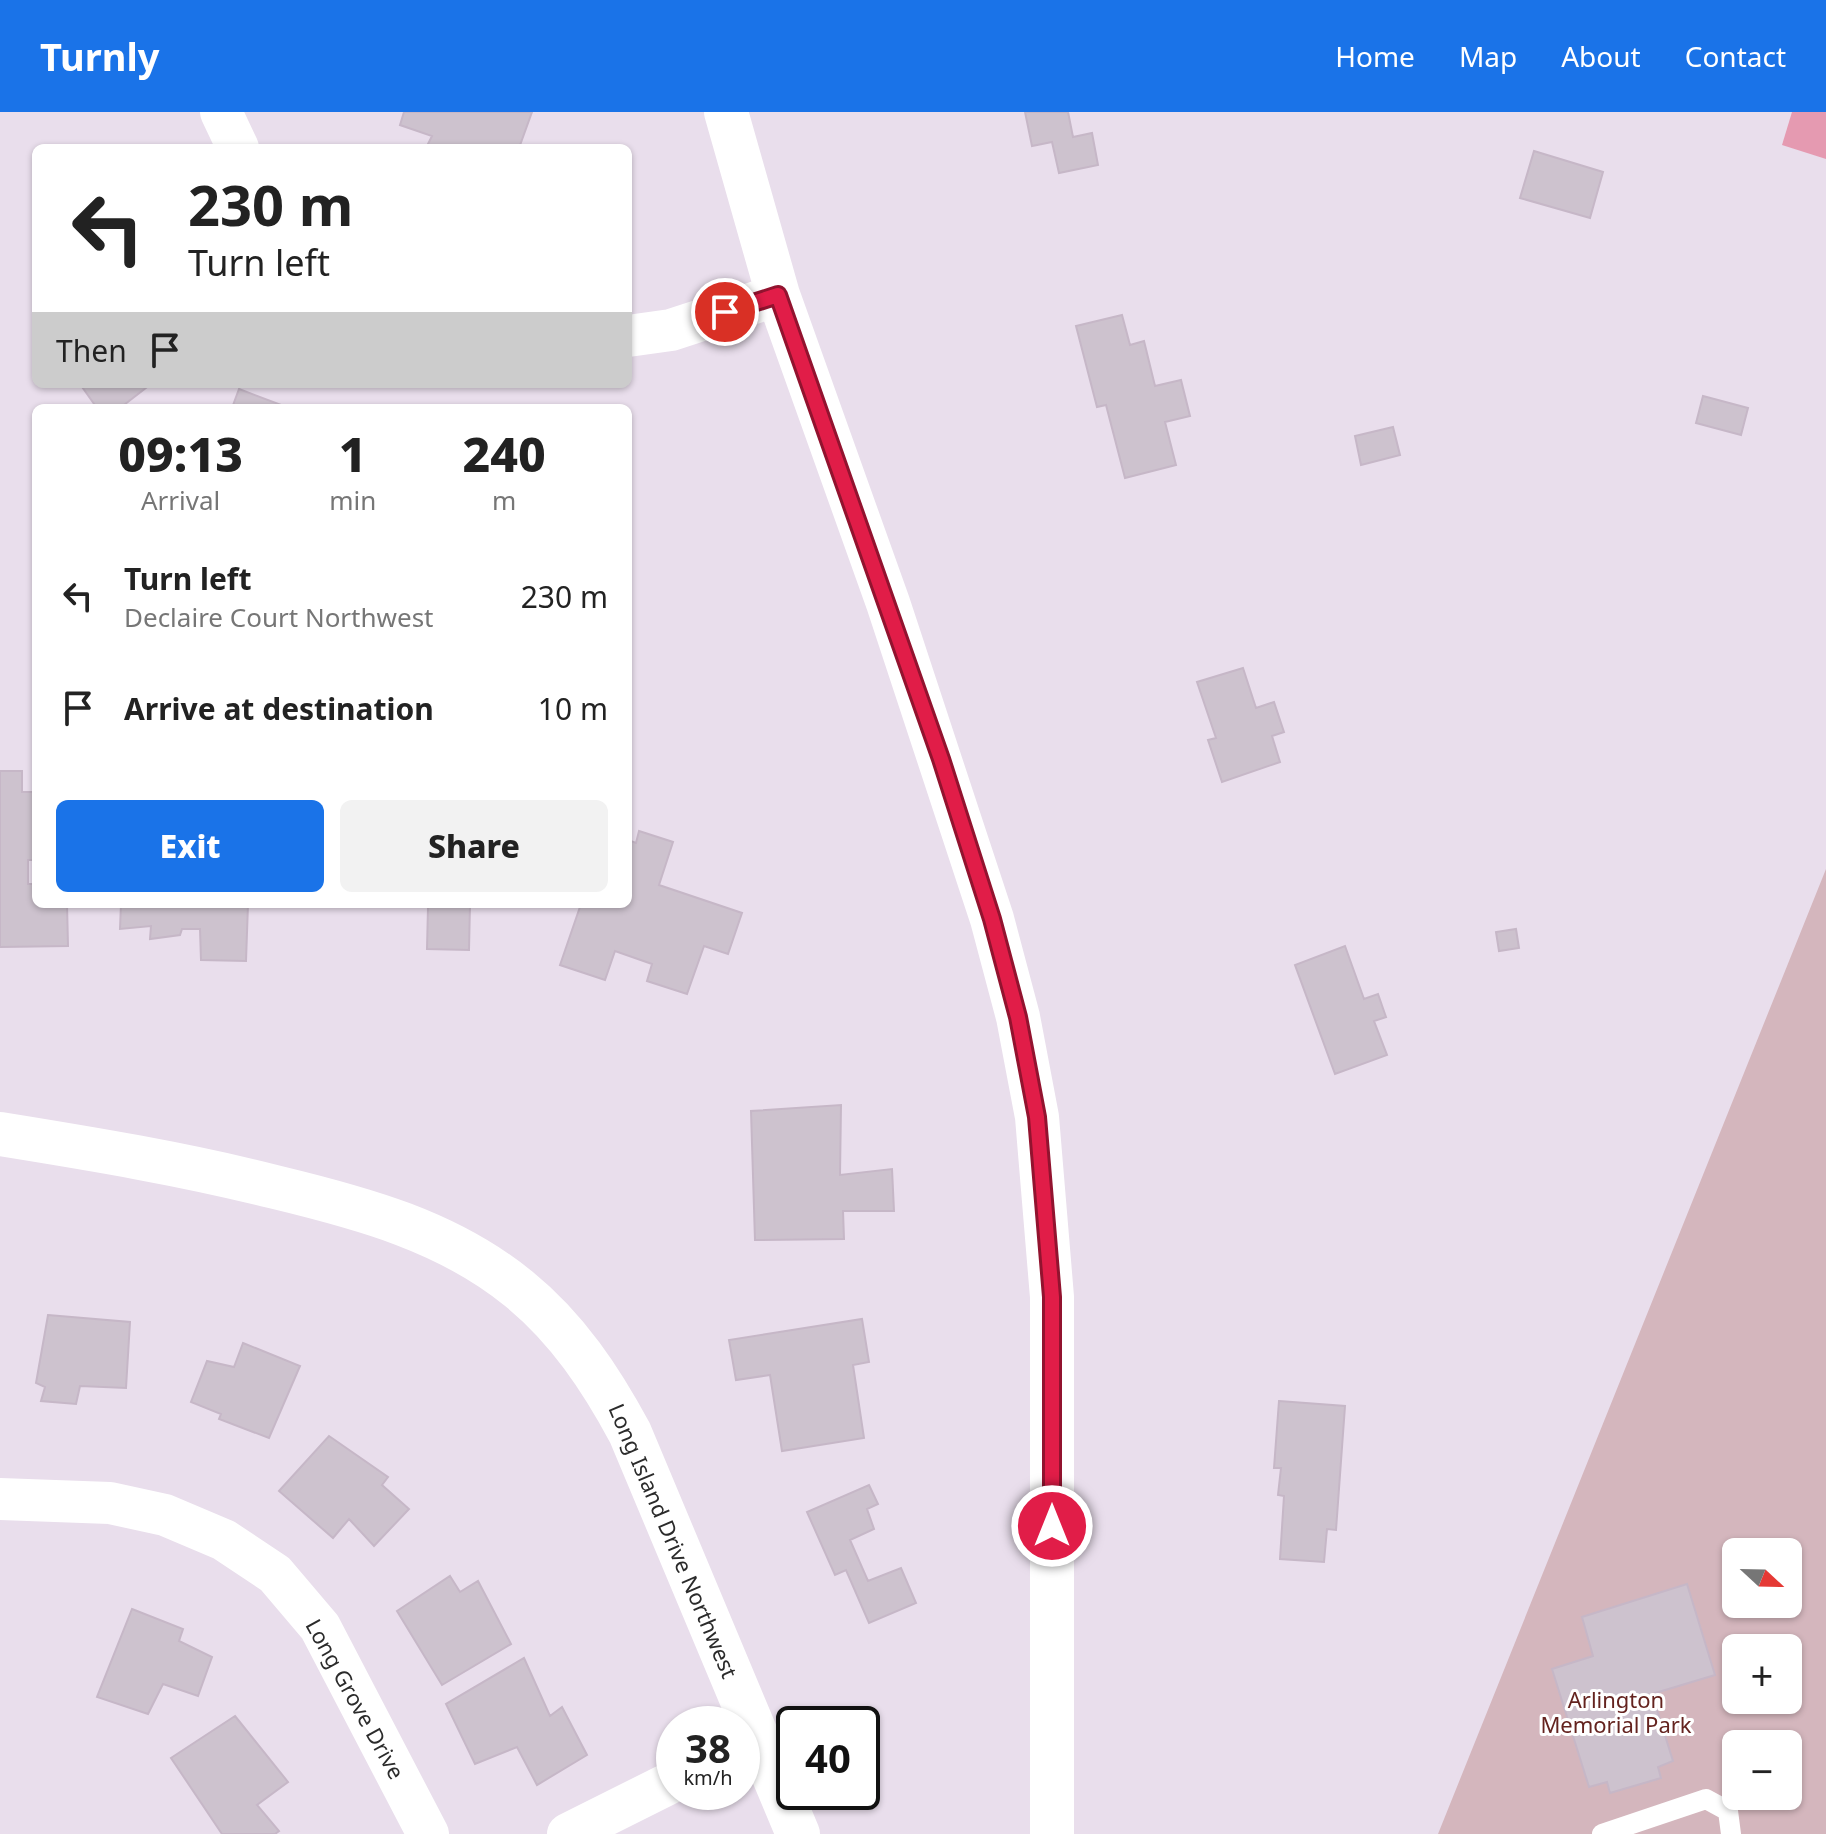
<!DOCTYPE html>
<html lang="en">
<head>
<meta charset="utf-8">
<style>
  body { margin:0; font-family:"Noto Sans",sans-serif; background:#f2f2f2; color:#222; height:100vh; display:flex; flex-direction:column; font-size:30px; white-space:nowrap }
  * { box-sizing:border-box; margin:0 }
  p { font-size:26px; color:#767676 }
  .icon { flex:none; width:44px; height:44px; fill:none; stroke:currentColor; stroke-width:2; stroke-linecap:round; stroke-linejoin:round }
  .map { position:relative; flex:1; overflow:hidden }
  .panel { position:absolute; left:32px; top:292px; width:600px; height:504px; display:flex; flex-direction:column; background:#fff; border-radius:12px; box-shadow:0 2px 6px #0004 }
  .panel>* { flex:none }
  .guide { position:absolute; left:32px; top:32px; width:600px; height:244px; border-radius:12px; box-shadow:0 2px 6px #0004; background:#fff; color:#222; overflow:hidden }
  .needle { width:52px; rotate:112deg }
  .tools { position:absolute; left:1722px; top:1426px; display:grid; gap:16px }
  .tools a { display:grid; place-items:center; width:80px; height:80px; border-radius:12px; background:#fff; box-shadow:0 2px 6px #0004; font-size:40px }
  .speed { position:absolute; left:656px; top:1594px; display:flex; gap:16px; font-size:40px; font-weight:700; text-align:center }
  .speed>* { display:grid; place-content:center; width:104px; height:104px; border-radius:50%; background:#fff; box-shadow:0 2px 6px #0004; line-height:1 }
  .speed small { font-size:20px; font-weight:400 }
  .speed .limit { border:4px solid #111; border-radius:12px; background:#fff; color:#111 }
  .pin { position:absolute; display:grid; place-items:center; width:68px; height:68px; color:#fff; margin:-34px; border:4px solid #fff; border-radius:50%; box-shadow:0 2px 8px #0007 }
  .me { position:absolute; width:88px; margin:-44px; rotate:0deg; stroke-linejoin:round; filter:drop-shadow(0 0 6px #0008) }
  .turn { display:flex; align-items:center; gap:28px; height:168px; padding:0 24px; font-size:36px }
  .turn .icon { width:104px; height:104px; stroke-width:2.5 }
  .turn b { display:block; font-size:56px; line-height:68px }
  .then { display:flex; align-items:center; height:76px; padding:0 24px; background:#0003; gap:16px; font-size:30px }
  .eta { display:flex; justify-content:space-evenly; align-items:center; height:136px; text-align:center }
  .eta b { font-size:48px; font-weight:800; line-height:56px }
  .primary-button { display:flex; gap:16px; margin-top:auto; padding:16px 24px }
  .primary-button a { flex:1; height:92px; border-radius:12px; background:#1a73e8; color:#fff; font-size:32px; font-weight:800; line-height:92px; text-align:center }
  .primary-button a+a { background:#f2f2f2; color:#222 }
  ul { padding:0; list-style:none }
  li { display:flex; align-items:center; gap:24px; height:112px; padding:0 24px }
  li div { flex:1 }
  li b { display:block; font-size:30px }
  li em { font-style:normal }
  header { display:flex; align-items:center; gap:48px; box-sizing:border-box; height:112px; padding:0 40px; background:#1a73e8; color:#fff }
  header strong { font-size:38px }
  nav { display:flex; gap:44px; margin-inline-start:auto; font-size:28px }
  .map>svg:first-child { display:block }
  .cemetery { fill:#d4b6bd; fill-rule:evenodd }
  .pitch { fill:#e59ab1 }
  .building { fill:#cdc2ce; stroke:#c6b7c7; stroke-width:2 }
  .lines { fill:none; stroke-linecap:round; stroke-linejoin:round }
  .service { stroke:#fff; stroke-width:20 }
  .minor { stroke:#fff; stroke-width:42 }
  .tertiary { stroke:#fff; stroke-width:44 }
  .route-casing { stroke:#92132f; stroke-width:20 }
  .route { stroke:#e11d48; stroke-width:14 }
  .labels { text-anchor:middle; stroke-width:6; stroke-linejoin:round; paint-order:stroke }
  .street-label { font-size:22px; fill:#2b2b2b; stroke:#fff }
  .park-label { font-size:22px; fill:#64231f; stroke:#fff }
</style>
</head>
<body>
<header>
<strong>Turnly</strong>
<nav><a>Home</a><a>Map</a><a>About</a><a>Contact</a></nav>
</header>
<div class="map">
<svg width="1826" height="1722" viewBox="0 0 1826 1722">
  <rect width="100%" height="100%" fill="#e9deec"/>
  <path class="cemetery" d="M1826,757V1722H1438ZM1736,1440H1788V1492H1736ZM1736,1536H1788V1588H1736ZM1736,1632H1788V1684H1736Z"/>
  <path class="pitch" d="M1792,0H1826V47L1782,33Z"/>
  <path class="building" d="M404,0H532L519,36H426L432,24L400,13Z
    M1025,0H1068L1073,25L1092,21L1098,53L1059,61L1052,30L1032,34Z
    M1534,39L1603,60L1590,106L1520,86Z
    M1122,203L1130,233L1144,229L1155,274L1181,268L1190,304L1165,310L1176,353L1125,366L1106,293L1097,295L1076,214Z
    M80,272H151L120,296H97Z
    M239,277L289,296H232Z
    M1703,284L1748,296L1741,323L1696,311Z
    M1393,315L1400,343L1361,353L1355,324Z
    M1243,556L1256,596L1274,590L1284,620L1272,624L1280,650L1222,670L1208,628L1216,626L1197,570Z
    M0,659H22V680H36V748H28V772H36V792H67L68,834L0,835Z
    M639,719L673,730L659,773L742,801L728,842L704,834L687,882L647,869L652,852L615,839L605,868L560,853L581,792H628V728L636,731Z
    M121,792H248L246,849L201,848L200,817H182L180,823L150,827L151,814L120,817Z
    M470,792L469,838L427,837L428,795L334,793Z
    M1516,817L1519,836L1499,839L1496,820Z
    M1345,834L1364,887L1378,882L1386,905L1374,909L1387,943L1335,962L1295,853Z
    M841,993L840,1063L892,1057L894,1099H843L844,1127L755,1128L751,999Z
    M48,1203L130,1210L126,1276L80,1274L76,1292L41,1289L45,1275L36,1271Z
    M862,1207L869,1250L853,1253L864,1326L782,1339L770,1263L736,1268L729,1228Z
    M243,1231L300,1254L269,1326L219,1307L221,1302L191,1290L207,1249L234,1255Z
    M1279,1289L1345,1294L1336,1418L1327,1417L1324,1450L1280,1447L1284,1384L1278,1383L1281,1356H1274Z
    M329,1324L388,1365L382,1373L409,1397L374,1434L349,1407L333,1426L279,1379Z
    M869,1373L878,1392L867,1397L874,1417L850,1428L868,1469L901,1456L916,1491L869,1511L846,1458L835,1463L807,1400Z
    M450,1464L460,1480L478,1469L511,1532L442,1573L397,1499Z
    M1687,1472L1715,1563L1652,1582L1673,1649L1658,1655L1661,1666L1610,1681L1607,1670L1589,1675L1552,1557L1593,1544L1582,1505Z
    M132,1497L183,1517L179,1529L212,1545L198,1584L163,1572L148,1602L97,1585Z
    M524,1546L550,1604L562,1595L587,1643L537,1673L517,1635L475,1652L446,1592Z
    M235,1604L288,1670L257,1693L279,1719L275,1722H222L171,1646Z"/>
  <g class="lines">
    <path class="service" d="M1602,1722L1706,1687L1728,1699L1731,1722"/>
    <path class="minor" d="M221,0L238,36
      M628,224L671,218L778,183
      M0,1387L110,1391L165,1403L224,1428L275,1462L320,1515L428,1722
      M568,1722L674,1669"/>
    <path class="tertiary" d="M726,0L778,183L888,491L992,807L1018,905L1037,1005L1052,1185V1722
      M0,1022C93,1037 184,1052 275,1075C362,1096 448,1119 519,1177C567,1216 601,1267 630,1321L798,1722"/>
  </g>
  <g class="lines">
    <g class="route-casing">
      <path id="route" d="M725,200L778,183L941,647L992,807L1018,905L1037,1005L1052,1185V1414"/>
    </g>
    <use href="#route" class="route"/>
  </g>
  <g class="labels">
    <g class="street-label">
      <text transform="translate(673 1429) rotate(67)" y="8">Long Island Drive Northwest</text>
      <text transform="translate(355 1587) rotate(61)" y="8">Long Grove Drive</text>
    </g>
    <g class="park-label">
      <text x="1616" y="1596">Arlington<tspan x="1616" dy="25">Memorial Park</tspan></text>
    </g>
  </g>
</svg>
<div class="tools">
<a><svg class="needle" viewBox="-14 -14 28 28"><path d="M0-13l5 13h-10z" fill="#e53935"/><path d="M0 13l5-13h-10z" fill="#767676"/></svg></a>
<a>+</a>
<a>−</a>
</div>
<div class="speed"><div>38<small>km/h</small></div><div class="limit">40</div></div>
<div class="pin" style="left:725px;top:200px;background:#d93025"><svg class="icon" aria-label="arrive" viewBox="0 0 24 24"><path d="M6 21V4h12l-3 4 3 4H6"/></svg></div>
<svg class="me" style="left:1052px;top:1414px" viewBox="-20 -20 40 40"><circle r="17" fill="#e11d48" stroke="#fff" stroke-width="3"/><path d="M0-11L8 9 0 5-8 9z" fill="#fff"/></svg>
<div class="guide">
<div class="turn"><svg class="icon" aria-label="left" viewBox="0 0 24 24"><path d="M17 20v-9H6M10 6l-5 5 5 5"/></svg><div><b>230 m</b>Turn left</div></div>
<div class="then">Then<svg class="icon" aria-label="arrive" viewBox="0 0 24 24"><path d="M6 21V4h12l-3 4 3 4H6"/></svg></div>
</div>
<section class="panel">
<div class="eta">
<div><b>09:13</b><p>Arrival</p></div>
<div><b>1</b><p>min</p></div>
<div><b>240</b><p>m</p></div>
</div>
<ul>
<li><svg class="icon" aria-label="left" viewBox="0 0 24 24"><path d="M17 20v-9H6M10 6l-5 5 5 5"/></svg><div><b>Turn left</b><p>Declaire Court Northwest</p></div><em>230 m</em></li>
<li><svg class="icon" aria-label="arrive" viewBox="0 0 24 24"><path d="M6 21V4h12l-3 4 3 4H6"/></svg><div><b>Arrive at destination</b></div><em>10 m</em></li>
</ul>
<div class="primary-button"><a>Exit</a><a>Share</a></div>
</section>
</div>
</body>
</html>
